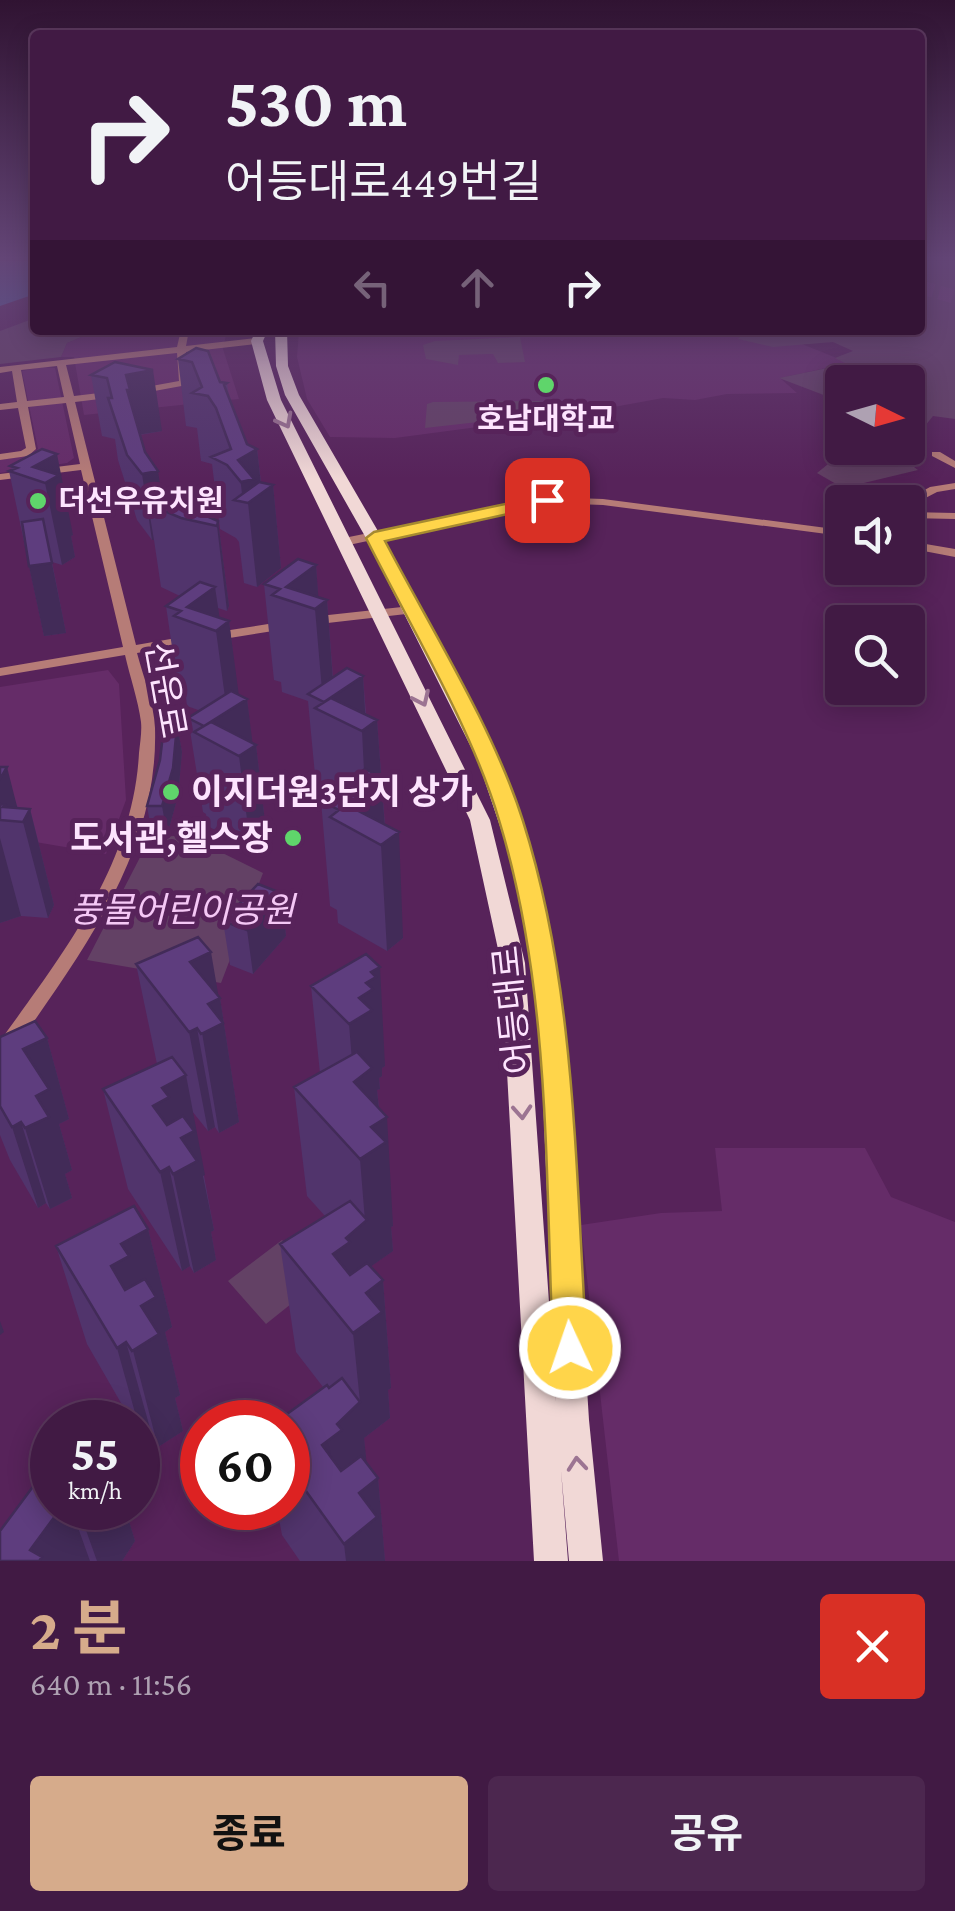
<!DOCTYPE html>
<html lang="ko">
<head>
<meta charset="utf-8">
<style>
  body { margin:0; font-family:"Crimson Pro","Noto Sans KR",serif; background:#4c274f; color:#f1f3f6; height:100vh; display:flex; flex-direction:column; font-size:38px; white-space:nowrap }
  * { box-sizing:border-box; margin:0 }
  p { font-size:32px; color:#aea1b2 }
  .icon { flex:none; width:55px; height:55px; fill:none; stroke:currentColor; stroke-width:2; stroke-linecap:round; stroke-linejoin:round }
  .map { position:relative; height:1561px; overflow:hidden }
  .panel { display:flex; flex-direction:column; background:#411a44; flex:1 }
  .panel>* { flex:none }
  .top-card { position:absolute; left:30px; top:30px; width:895px; height:305px; border-radius:10px; box-shadow:0 5px 25px #0003,0 0 0 2px #5a385d; background:#411a44; color:#f1f3f6; overflow:hidden }
  .needle { width:65px; rotate:95deg }
  .controls { position:absolute; left:825px; top:365px; display:grid; gap:20px }
  .controls a { display:grid; place-items:center; width:100px; height:100px; border-radius:10px; background:#411a44; box-shadow:0 5px 25px #0003,0 0 0 2px #5a385d; font-size:50px }
  .speed { position:absolute; left:30px; top:1400px; display:flex; gap:20px; font-size:50px; font-weight:700; text-align:center }
  .speed>* { display:grid; place-content:center; width:130px; height:130px; border-radius:50%; background:#411a44; box-shadow:0 5px 25px #0003,0 0 0 2px #5a385d; line-height:1 }
  .speed small { font-size:25px; font-weight:400 }
  .speed .limit { border:15px solid #d22; background:#fff; color:#111 }
  .pin { position:absolute; display:grid; place-items:center; width:85px; height:85px; color:#fff; margin:-42px; border-radius:20px; box-shadow:0 5px 15px #0006 }
  .me { position:absolute; width:110px; margin:-55px; rotate:357deg; stroke-linejoin:round; filter:drop-shadow(0 0 8px #0008) }
  .turn { display:flex; align-items:center; gap:35px; height:210px; padding:0 30px; font-size:45px }
  .turn .icon { width:130px; height:130px; stroke-width:2.5 }
  .turn b { display:block; font-size:70px; line-height:85px }
  .lanes { display:flex; align-items:center; height:95px; padding:0 30px; background:#0003; justify-content:center; gap:50px; direction:ltr }
  .lanes .off { opacity:.35 }
  .round { display:grid; place-items:center; flex:none; width:105px; height:105px; border-radius:10px; background:#4c274f }
  .overview { display:flex; align-items:center; justify-content:space-between; height:170px; padding:0 30px }
  h1 { font-size:60px; font-weight:700; line-height:75px; color:#d6ab8b }
  .button { display:flex; gap:20px; margin-top:auto; padding:20px 30px }
  .button a { flex:1; height:115px; border-radius:10px; background:#d6ab8b; color:#111; font-size:40px; font-weight:700; line-height:115px; text-align:center }
  .button a+a { background:#4c274f; color:#f1f3f6 }
  .map>svg:first-child { display:block }
  .built { fill:#652c68 }
  .green { fill:#634165 }
  .water { fill:#4b65a2 }
  .lines { fill:none; stroke-linecap:round; stroke-linejoin:round }
  .highway-tunnel { stroke:#704073; stroke-width:14; stroke-dasharray:14 6; stroke-linecap:butt }
  .minor { fill:#b67c77; fill-rule:evenodd }
  .major { fill:#f1d8d6; fill-rule:evenodd }
  .wall { fill:#51346c }
  .shaded-wall { fill:#422b58 }
  .building { fill:#5e3d7e; stroke:#422b58; stroke-width:2.5 }
  .oneway { stroke:#9c7492 }
  .route { fill:#ffd54a; stroke:#a68a30; stroke-width:2.5 }
  .poi-dot { fill:#5fd56b; stroke:#57235a; stroke-width:4 }
  .labels { text-anchor:middle; stroke-width:10; stroke-linejoin:round; paint-order:stroke }
  .far-poi-label { font-size:30px; font-weight:bold; fill:#fde4fe; stroke:#57235a }
  .street-label { font-size:35px; fill:#fde4fe; stroke:#57235a }
  .poi-label { font-size:35px; font-weight:bold; fill:#fde4fe; stroke:#57235a; text-anchor:start }
  .park-label { font-size:35px; font-style:italic; fill:#f5c8f6; stroke:#57235a }
</style>
</head>
<body>
<div class="map">
<svg width="955" height="1561" viewBox="0 0 955 1561">
  <rect width="100%" height="100%" fill="#57235a"/>
  <path class="built" d="M98,330H227L223,349L239,399L84,415L74,357H61L67,343Z
    M299,330H782L802,344L849,363L780,378L797,393L727,394L695,400L663,398L581,413L570,403L546,406L516,422L395,438L330,437L307,399L297,357Z
    M42,367L55,368L74,458L67,463L0,473V460L25,456L38,449L22,371Z
    M108,670L119,684L126,800L106,854L0,836V687Z
    M715,1148H865L891,1197L955,1222V1561H619L581,1225L661,1213L722,1211Z"/>
  <path class="green" d="M920,261H955V419L933,416L908,447V382H842V402L779,378L847,364L835,358L853,351L833,342L773,347L738,339L747,330H920Z
    M35,318V330H98L67,343L61,357L0,364V331Z
    M520,337L525,362L498,363L493,354L459,355L458,365L426,359L423,345L435,341Z
    M541,401L505,419L425,428L427,404L433,402Z
    M848,448H907L898,455L918,470L843,488L817,473Z
    M186,835L263,873L221,983L87,960L150,838Z
    M282,1240L321,1280L266,1324L228,1281Z"/>
  <path class="water" d="M0,261H35V294L0,306Z"/>
  <g class="lines">
    <path class="highway-tunnel" d="M920,287L955,297"/>
    <path class="minor" d="M181,330H189L186,346L257,338L262,341L257,344L186,352L187,385L138,394L135,393V389L179,381L177,353L66,365L74,396L116,391L121,394L116,397L75,402L136,645L188,636L195,640L188,644L137,653C143,676 154,703 155,728C159,856 76,960 7,1060L0,1062V1041C63,954 133,865 139,753C140,743 142,732 141,722C138,700 130,677 125,655L0,676V668L123,647L81,470L0,480V474L80,464L66,403L28,407L36,449L28,456L0,460V454L21,451L26,448L18,408L0,410V404L17,402L12,371L0,373V367L177,347ZM57,366L64,397L27,401L21,370Z
      M932,452H940L955,461V468L932,456Z
      M955,483V489L937,492L912,505L908,506V502H903L930,487Z
      M547,497L603,499L842,530V536L603,505L547,503L344,546L338,542L344,538Z
      M908,512L955,513V519L908,518Z
      M908,541L955,549V557L908,548Z
      M411,606L415,607V613L310,625L304,621L310,617Z
      M287,621L292,622L293,625L292,628L211,641L204,637L211,633Z"/>
    <path class="major" d="M256,330H268L263,341L281,400L490,820L525,963L556,1401L539,1005L530,938L508,850L478,761L366,538L285,395L276,366L275,330H287L288,366L299,395L382,538L498,761L530,850L552,938L563,1005L589,1420L603,1561H569L561,1470L568,1561H534L501,963L470,820L267,400L251,341Z"/>
  </g>
  <path class="wall" d="M196,348L220,382L227,383L229,397L247,444L257,449L261,482L273,485L281,568L257,587L244,583L239,542L236,538L220,529L212,464L201,461L197,428L186,426L178,359Z
    M115,362L162,431L140,435L145,452L162,494L186,501L187,507L218,521L229,606L227,611L218,608L219,618L229,621L238,695L247,699L252,743L256,745L267,839L251,851L208,826L206,814L203,812L188,718L201,711L187,706L186,697L179,695L166,606L180,596L161,587L154,540H152L137,520L118,460L115,439L102,436L91,375Z
    M42,449L73,535L71,536L75,557L62,565L52,562L66,633L44,636L9,471L12,470L10,466Z
    M316,565L318,597L327,600L333,678L363,676L366,714L377,720L385,825L403,938L387,951L338,923L337,910L330,906L321,801L323,799L317,796L308,701L282,692L281,682L274,680L264,584Z
    M177,725L182,752L178,796L167,835H152L147,806Z
    M0,767L18,808L30,809L54,905L48,918L21,916L0,923Z
    M281,893L286,936L253,974L230,965L223,921Z
    M366,954L385,1066L382,1068V1076L379,1078L380,1089L377,1090L393,1226L391,1227L393,1251L371,1266L383,1280L391,1388L388,1390L390,1418L364,1438L366,1463L378,1478L385,1561H300L282,1535L277,1508H288V1422L323,1387L296,1352L280,1244L325,1216L307,1196L294,1087L320,1073L311,986Z
    M136,964L220,998L239,1122L219,1133L215,1127L208,1131L192,1111L214,1230L211,1232L216,1260L194,1273L190,1266L182,1271L128,1189L103,1089L157,1064Z
    M0,1037L47,1038L69,1119L59,1124L72,1170L65,1174L72,1198L50,1209L46,1203L38,1208L10,1160L0,1135Z
    M148,1229L172,1327L165,1332L180,1395L175,1398L183,1431L158,1447L153,1439L144,1445L138,1433V1422H132L87,1344L56,1246Z
    M52,1508H125L135,1541L122,1561H0Z"/>
  <path class="shaded-wall" d="M153,370L162,431L137,435L127,390L126,375Z
    M257,449L262,493L273,485L281,568L257,587L248,503L243,502L238,460Z
    M57,454L73,535L71,536L75,557L62,565L45,483L33,467Z
    M158,471L164,511L150,498L151,505L148,504L154,540H152L142,474Z
    M43,519L66,633L44,636L29,566Z
    M218,521L229,606L227,611L217,526Z
    M316,565L319,606L327,600L334,695L363,676L366,727L377,720L386,842L399,832L403,938L387,951L381,845L347,805L365,791L362,731L323,702L315,609L286,587Z
    M215,587L221,627L229,621L240,704L247,699L253,747L256,745L267,839L251,851L239,756L204,726L227,712L216,631L187,607Z
    M177,725L182,752L178,796L167,835L162,806Z
    M7,767L21,822L0,820V779Z
    M30,809L54,905L48,918L23,822Z
    M0,838L21,916L0,923Z
    M281,893L286,936L253,974L247,930Z
    M211,952L219,999L220,998L239,1122L219,1133L190,962Z
    M380,967L385,1066L382,1068V1076L379,1078L380,1089L377,1090L379,1109L387,1117L393,1226L391,1227L393,1251L370,1267L383,1280L391,1388L388,1390L390,1418L364,1438L369,1485L378,1478L385,1561H346L344,1544L322,1445L337,1424L360,1402L353,1333L333,1254L346,1238L365,1221L349,1024L371,972Z
    M197,1028L215,1127L208,1131L189,1032Z
    M47,1038L69,1119L59,1124L72,1170L65,1174L72,1198L50,1209L25,1128L23,1049Z
    M186,1075L205,1175L203,1176L214,1230L211,1232L216,1260L194,1273L173,1174L169,1167L190,1266L182,1271L160,1172L153,1106L162,1088Z
    M21,1122L46,1203L38,1208L12,1127Z
    M148,1229L172,1327L165,1332L180,1395L175,1398L183,1431L158,1447L111,1266L121,1244Z
    M0,1321L4,1332L0,1335Z
    M126,1342L153,1439L144,1445L117,1348Z
    M61,1508H71L90,1561H35L30,1550Z
    M78,1508H125L135,1541L122,1561H97Z"/>
  <path class="building" d="M196,348L208,351L220,382L227,383L224,385L247,444L257,449L238,460L254,479L241,482L227,465L211,457L231,449L216,408L208,396L192,393L202,387L192,362L178,359Z
    M115,362L153,370L126,375L130,390H127L145,452L158,471L142,474L127,455L108,398H112L107,378L91,375Z
    M42,449L57,454L33,467L59,475L45,483L9,471L17,468L10,466Z
    M259,482L273,485L248,503L234,500Z
    M153,492L186,501L179,504L218,521L217,526L181,518L148,504L155,501L150,498Z
    M43,519L52,563L29,566L22,522Z
    M298,559L316,565L286,587L327,600L315,609L272,595L280,589L264,584Z
    M200,582L215,587L187,607L229,621L216,631L174,616L181,611L166,606Z
    M347,668L363,676L324,702L308,694Z
    M231,691L247,699L204,726L188,718Z
    M331,698L377,720L362,731L315,708Z
    M211,722L256,745L239,756L194,732Z
    M177,725L173,768L162,806H147L160,760L164,726Z
    M0,767H7L0,779Z
    M365,769L383,778L347,805L399,832L381,845L330,817L339,810L321,801Z
    M0,804L5,805L3,807L30,809L23,822L0,820Z
    M258,884L281,893L247,930L223,921Z
    M198,937L211,952L190,962L220,998L208,1004L223,1023L201,1034L197,1028L189,1032L136,964Z
    M366,954L380,967L371,972L376,977L366,983L373,989L359,998L372,1010L349,1024L311,986Z
    M35,1021L47,1038L23,1049L49,1089L36,1096L49,1117L25,1128L21,1122L12,1127L0,1106V1037Z
    M357,1052L372,1068L354,1082L387,1117L371,1127L386,1142L360,1159L294,1087Z
    M172,1057L186,1075L162,1088L169,1097L153,1106L167,1125L183,1116L194,1131L181,1138L197,1161L173,1174L169,1167L160,1172L103,1089Z
    M350,1201L367,1220L346,1238L350,1242L333,1254L350,1275L367,1263L383,1280L366,1293L382,1312L353,1333L280,1244Z
    M134,1206L148,1229L121,1244L129,1256L111,1266L125,1290L145,1279L156,1297L141,1306L159,1334L132,1351L126,1342L117,1348L56,1246Z
    M342,1378L360,1402L337,1424L342,1430L322,1445L341,1471L361,1456L378,1478L359,1493L377,1517L344,1544L288,1466V1422H276L327,1385L329,1388Z
    M52,1461V1508H61L30,1550L42,1557L39,1561H0V1531Z"/>
  <defs><path id="oneway-chevron" d="M-2-3.5L2.5 0L-2 3.5" fill="none" stroke-width="1.6" stroke-linecap="round" stroke-linejoin="round" transform="scale(2.5)"/></defs>
  <g class="oneway">
    <use href="#oneway-chevron" transform="translate(285 421) rotate(62)"/>
    <use href="#oneway-chevron" transform="translate(422 699) rotate(65)"/>
    <use href="#oneway-chevron" transform="translate(522 1112) rotate(86)"/>
    <use href="#oneway-chevron" transform="translate(577 1464) rotate(-95)"/>
  </g>
  <linearGradient id="sky" x2="0" y2="1"><stop stop-color="#301332"/><stop offset="0.54" stop-color="#634576"/><stop offset="1" stop-color="#634576" stop-opacity="0"/></linearGradient>
  <rect width="955" height="479" fill="url(#sky)"/>
  <path class="route" d="M547,495L556,500L553,504L385,541C430,627 494,729 523,821C577,991 575,1172 587,1348L582,1360L570,1364L558,1360L553,1348C545,1172 551,990 499,820C471,726 410,626 366,538L374,532Z"/>
  <g class="poi-dot">
    <circle cx="546" cy="385" r="10"/>
    <circle cx="38" cy="501" r="10"/>
    <circle cx="171" cy="792" r="10"/>
    <circle cx="293" cy="838" r="10"/>
  </g>
  <g class="labels">
    <g class="far-poi-label">
      <text x="546" y="429">호남대학교</text>
      <text x="58" y="511" text-anchor="start">더선우유치원</text>
    </g>
    <g class="street-label">
      <text transform="translate(166 690) rotate(80)" y="12">선운로</text>
      <text transform="translate(512 1010) rotate(-96)" y="12">어등대로</text>
    </g>
    <g class="poi-label">
      <text x="191" y="804">이지더원3단지 상가</text>
      <text x="273" y="850" text-anchor="end">도서관,헬스장</text>
    </g>
    <g class="park-label">
      <text x="182" y="922">풍물어린이공원</text>
    </g>
  </g>
</svg>
<div class="controls">
<a><svg class="needle" viewBox="-14 -14 28 28"><path d="M0-13l5 13h-10z" fill="#e53935"/><path d="M0 13l5-13h-10z" fill="#aea1b2"/></svg></a>
<a><svg class="icon" aria-label="sound" viewBox="0 0 24 24"><path d="M4 9h4l5-4v14l-5-4H4zM17 9q2 3 0 6"/></svg></a>
<a><svg class="icon" aria-label="search" viewBox="0 0 24 24"><circle cx="10" cy="10" r="6"/><path d="M15 15l6 6"/></svg></a>
</div>
<div class="speed"><div>55<small>km/h</small></div><div class="limit">60</div></div>
<div class="pin" style="left:547px;top:500px;background:#d93025"><svg class="icon" aria-label="arrive" viewBox="0 0 24 24"><path d="M6 21V4h12l-3 4 3 4H6"/></svg></div>
<svg class="me" style="left:570px;top:1348px" viewBox="-20 -20 40 40"><circle r="17" fill="#ffd54a" stroke="#fff" stroke-width="3"/><path d="M0-11L8 9 0 5-8 9z" fill="#fff"/></svg>
<div class="top-card">
<div class="turn"><svg class="icon" aria-label="right" viewBox="0 0 24 24"><path d="M7 20v-9h11M14 6l5 5-5 5"/></svg><div><b>530 m</b>어등대로449번길</div></div>
<div class="lanes"><svg class="icon off" aria-label="left" viewBox="0 0 24 24"><path d="M17 20v-9H6M10 6l-5 5 5 5"/></svg><svg class="icon off" aria-label="ahead" viewBox="0 0 24 24"><path d="M12 20V5M6 11l6-6 6 6"/></svg><svg class="icon" aria-label="right" viewBox="0 0 24 24"><path d="M7 20v-9h11M14 6l5 5-5 5"/></svg></div>
</div>
</div>
<section class="panel">
<div class="overview"><div><h1>2 분</h1><p>640 m · 11:56</p></div><a class="round" style="background:#d93025;color:#fff"><svg class="icon" aria-label="close" viewBox="0 0 24 24"><path d="M6 6l12 12M18 6L6 18"/></svg></a></div>
<div class="button"><a>종료</a><a>공유</a></div>
</section>
</body>
</html>
